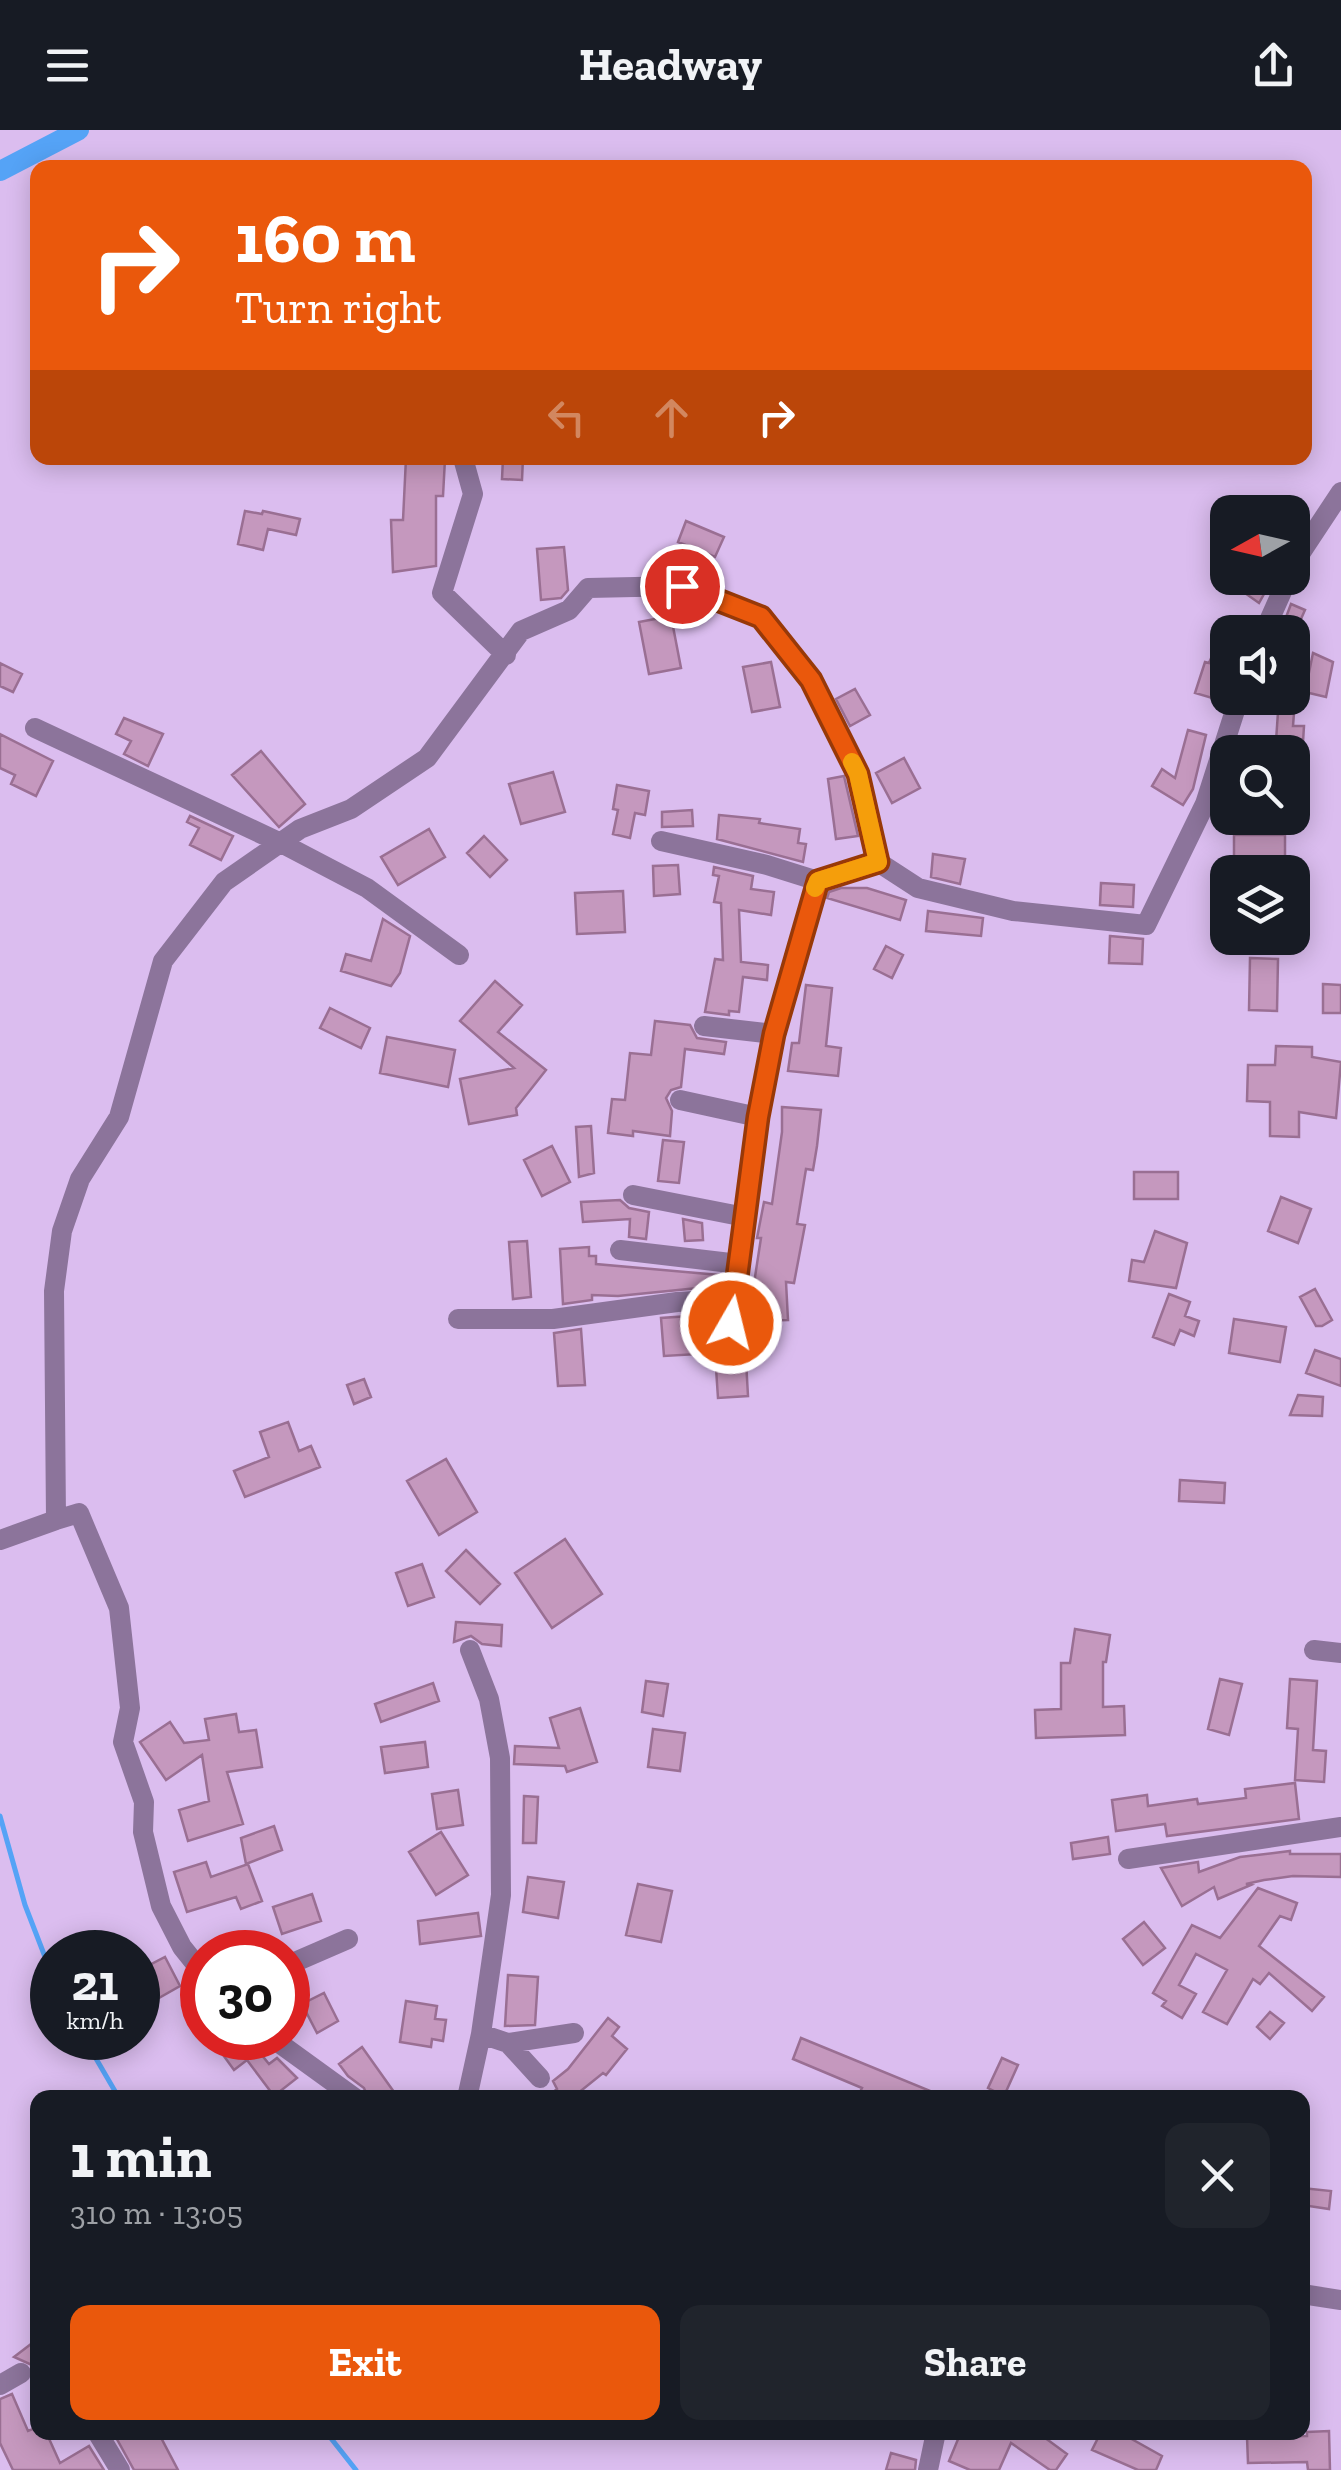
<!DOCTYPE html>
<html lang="en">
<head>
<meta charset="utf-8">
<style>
  body { margin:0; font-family:"Zilla Slab",serif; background:#20242c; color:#f1f3f6; height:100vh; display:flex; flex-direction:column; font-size:38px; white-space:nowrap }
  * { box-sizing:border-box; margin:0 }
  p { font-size:32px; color:#9ea1a6 }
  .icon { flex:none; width:55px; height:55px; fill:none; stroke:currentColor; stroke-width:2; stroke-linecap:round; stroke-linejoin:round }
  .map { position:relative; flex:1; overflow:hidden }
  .panel { position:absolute; left:30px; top:1960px; width:1280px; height:350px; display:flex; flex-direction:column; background:#171b24; border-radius:20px; box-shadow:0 5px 25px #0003 }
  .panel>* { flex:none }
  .banner { position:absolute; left:30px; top:30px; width:1282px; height:305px; border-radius:20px; box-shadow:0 5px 25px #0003; background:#ea580c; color:#fff; overflow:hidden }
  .needle { width:65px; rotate:262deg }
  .controls { position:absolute; left:1210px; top:365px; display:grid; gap:20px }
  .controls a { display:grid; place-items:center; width:100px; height:100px; border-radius:20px; background:#171b24; box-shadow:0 5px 25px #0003; font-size:50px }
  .speed { position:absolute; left:30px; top:1800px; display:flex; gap:20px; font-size:50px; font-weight:700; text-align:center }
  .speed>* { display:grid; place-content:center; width:130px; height:130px; border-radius:50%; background:#171b24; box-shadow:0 5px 25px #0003; line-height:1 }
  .speed small { font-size:25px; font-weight:400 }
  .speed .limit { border:15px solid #d22; background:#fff; color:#111 }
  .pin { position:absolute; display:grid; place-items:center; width:85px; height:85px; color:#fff; margin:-42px; border:5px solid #fff; border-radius:50%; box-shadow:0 2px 10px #0007 }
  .me { position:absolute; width:110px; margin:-55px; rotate:8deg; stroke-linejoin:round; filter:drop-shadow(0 0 8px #0008) }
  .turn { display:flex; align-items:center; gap:35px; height:210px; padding:0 40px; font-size:45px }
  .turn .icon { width:130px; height:130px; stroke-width:2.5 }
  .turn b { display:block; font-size:70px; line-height:85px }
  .lanes { display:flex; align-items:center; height:95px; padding:0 40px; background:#0003; justify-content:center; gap:50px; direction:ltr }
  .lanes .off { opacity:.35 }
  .round { display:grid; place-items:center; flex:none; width:105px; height:105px; border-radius:20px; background:#20242c }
  .head { display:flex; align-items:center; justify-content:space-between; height:170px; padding:0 40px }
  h1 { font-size:60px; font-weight:700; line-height:75px }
  .primary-button { display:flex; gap:20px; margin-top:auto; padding:20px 40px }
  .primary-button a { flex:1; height:115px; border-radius:20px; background:#ea580c; color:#fff; font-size:40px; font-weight:700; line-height:115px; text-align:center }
  .primary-button a+a { background:#20242c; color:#f1f3f6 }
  header { display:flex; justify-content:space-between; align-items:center; height:130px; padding:0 40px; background:#171b24; font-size:45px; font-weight:700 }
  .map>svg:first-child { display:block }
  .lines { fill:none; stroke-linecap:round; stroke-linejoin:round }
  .stream { stroke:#55a3f6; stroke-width:5 }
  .canal { stroke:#55a3f6; stroke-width:20 }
  .building { fill:#c598be; stroke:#9a6f93; stroke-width:2.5 }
  .street { stroke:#8c749b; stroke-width:20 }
  .route-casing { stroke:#983908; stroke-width:25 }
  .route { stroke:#ea580c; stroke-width:18 }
  .slow { stroke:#f59e0b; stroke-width:18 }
</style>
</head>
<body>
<header><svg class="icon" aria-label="menu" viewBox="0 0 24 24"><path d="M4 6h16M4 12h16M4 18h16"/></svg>Headway<svg class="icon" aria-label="share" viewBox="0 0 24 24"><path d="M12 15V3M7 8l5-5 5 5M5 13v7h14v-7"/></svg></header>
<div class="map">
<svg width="1341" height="2340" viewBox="0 0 1341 2340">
  <rect width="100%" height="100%" fill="#dbbdef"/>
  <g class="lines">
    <path class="stream" d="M0,1686L25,1775L52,1845
      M84,1908L119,1968
      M326,2302L356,2340"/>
    <path class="canal" d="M0,41L79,0"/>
  </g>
  <path class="building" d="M406,328L445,329L443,366H436V436L393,442L391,390H403Z
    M503,328H523L522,350L502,349Z
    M245,381L262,384L263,381L300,389L296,405L268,399L263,420L238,414Z
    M686,391L724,407L715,427L678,412Z
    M564,417L568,460L561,468L541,470L537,419Z
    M1250,448H1273L1259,473L1242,461Z
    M1291,474L1305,480L1297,498L1285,490Z
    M671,486L681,538L649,544L639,492Z
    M1228,489V542L1219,570L1195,563L1205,532L1209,533Z
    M1313,523L1333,532L1326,567L1305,562Z
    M771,532L780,577L752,582L743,537Z
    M0,533L22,544L13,562L0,556Z
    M855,559L870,585L850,596L836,569Z
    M1278,582L1294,583L1293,596H1304L1303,612L1276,611Z
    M124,588L163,604L148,636L124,624L131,611L116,604Z
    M1188,600L1206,605L1193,659L1183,675L1152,656L1162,639L1175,648Z
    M0,604L53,631L36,666L11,654L15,645L0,638Z
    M261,621L305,674L279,697L232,645Z
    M904,628L920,658L892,673L876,643Z
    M553,642L565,682L521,694L509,654Z
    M844,646L858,706L836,709L828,649Z
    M617,655L649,661L645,685L635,683L630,708L613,704L618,680L613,679Z
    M692,680L693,696L662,697V682Z
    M719,685L760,689L759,693L800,699L798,713L806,714L803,732L717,709Z
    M190,686L233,706L221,730L190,715L199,698L187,692Z
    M429,699L445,727L398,755L381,727Z
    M1234,705H1285V730L1234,729Z
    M484,706L507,730L490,747L467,723Z
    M933,724L965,729L960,754L931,747Z
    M678,735L680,764L654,766L653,736Z
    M714,737L753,746L751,759L774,762L771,785L739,780L741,832L768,835L767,850L743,847L739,882L729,881V885L705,882L715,829L723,830L721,773L714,772L719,746L713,745Z
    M1101,753L1134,755L1133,777L1100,775Z
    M841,758H867L906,770L900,790L827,768L829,762Z
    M623,761L625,802L577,804L575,763Z
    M928,781L983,788L981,806L926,801Z
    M383,789L410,806L400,843L391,856L341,841L346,824L371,831Z
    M1110,806L1143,809L1142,834L1109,833Z
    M886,816L903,825L892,848L874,839Z
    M1250,828L1278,829L1277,881L1249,880Z
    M495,851L522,875L498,902L546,940L516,978L517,985L469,994L460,949L514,938L460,891Z
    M1323,854L1341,855V883H1323Z
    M806,855L832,858L826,916L841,918L838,946L788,941L792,913H799Z
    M330,878L370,898L361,918L320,898Z
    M655,891L690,895L697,908L726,912L724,924L685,919L681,957L671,960L666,968L672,981L670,1006L633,1001V1006L608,1003L612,969L625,970L630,923L651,925Z
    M387,907L455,920L448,957L380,943Z
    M1276,916L1312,917V927L1341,932L1336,988L1299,982V1007L1270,1006V972L1247,971L1248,935H1275Z
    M782,977L821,980L817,1016L813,1040L806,1039L797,1094L805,1095L794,1153L786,1152L788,1190L758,1191L755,1147L761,1108H757L764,1072L772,1074L782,1002Z
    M591,996L594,1043L579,1047L576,997Z
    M663,1010L684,1012L679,1053L658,1051Z
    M552,1016L570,1052L542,1066L524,1030Z
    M1134,1042H1178V1069H1134Z
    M1281,1067L1311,1079L1298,1113L1268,1101Z
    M620,1070L629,1078L649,1082L646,1109L629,1107L630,1089L583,1092L581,1072Z
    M683,1089L702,1093L703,1110L685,1111Z
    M1155,1101L1187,1113L1176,1158L1129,1151L1132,1130L1144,1132Z
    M527,1111L531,1167L513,1169L509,1112Z
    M589,1117V1126H596V1134L719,1145L718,1156L618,1166L592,1165V1170L563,1174L560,1119Z
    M1315,1159L1332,1190L1322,1196H1316L1300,1167Z
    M1169,1164L1190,1172L1185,1186L1199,1191L1194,1206L1180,1200L1174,1215L1153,1207Z
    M718,1184V1197L724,1205V1214L745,1213L748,1266L718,1268L715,1223L664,1226L661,1188Z
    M1234,1189L1286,1197L1280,1232L1229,1223Z
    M581,1199L585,1255L558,1256L554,1203Z
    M1315,1220L1341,1229V1256L1306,1243Z
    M364,1249L371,1267L354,1274L347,1255Z
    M1298,1265L1323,1267L1322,1286L1290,1285Z
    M288,1292L299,1321L311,1316L320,1337L245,1367L234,1341L269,1327L260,1302Z
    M446,1329L477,1382L439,1405L407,1351Z
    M1180,1350L1225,1353L1224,1373L1179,1371Z
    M565,1409L602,1464L552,1498L515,1443Z
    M466,1420L500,1454L480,1474L446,1441Z
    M422,1434L434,1467L408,1476L396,1443Z
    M456,1492L502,1495L501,1516L482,1514L471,1506L454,1512Z
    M1075,1499L1110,1505L1106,1532H1103V1577L1124,1576L1125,1605L1036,1608L1035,1580L1061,1579V1533H1070Z
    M1220,1549L1242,1554L1229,1605L1208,1599Z
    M1290,1549L1317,1551L1313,1620L1326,1621L1324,1652L1295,1650L1298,1599L1287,1598Z
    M646,1551L668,1554L663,1586L642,1582Z
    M433,1553L439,1571L381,1592L375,1574Z
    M580,1578L597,1632L567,1642L565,1636L514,1634L515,1616L559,1618L550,1588Z
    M236,1584L239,1602L256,1600L262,1637L227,1642L243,1694L188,1711L179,1680L209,1671L202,1625L166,1650L140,1612L170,1592L184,1613L209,1610L205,1589Z
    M653,1599L685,1603L680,1641L648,1637Z
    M425,1612L428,1637L385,1643L381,1617Z
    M1295,1653L1299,1689L1167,1706L1165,1694L1116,1701L1112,1670L1147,1665L1148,1676L1197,1669L1198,1674L1246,1668L1245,1659Z
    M458,1660L463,1695L437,1699L432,1664Z
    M524,1666L538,1667L536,1713H523Z
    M274,1696L282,1720L246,1734L241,1708Z
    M441,1702L468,1745L436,1765L409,1722Z
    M1108,1707L1110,1724L1073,1729L1071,1713Z
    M1290,1721V1724H1341V1747L1293,1746L1264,1750L1246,1754L1251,1755L1218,1769L1214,1757L1182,1776L1161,1738L1198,1732L1199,1742L1240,1727Z
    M206,1732L211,1747L248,1734L262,1771L241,1779L236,1767L187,1782L174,1742Z
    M528,1747L564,1752L558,1788L523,1782Z
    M638,1754L672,1761L661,1812L626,1805Z
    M1258,1758L1297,1773L1291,1790L1280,1786L1259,1816L1324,1867L1312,1881L1269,1843L1260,1854L1253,1849L1227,1894L1203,1882L1227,1840L1196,1824L1179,1855L1196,1864L1182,1888L1162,1876L1166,1871L1153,1863L1192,1795L1220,1808Z
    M312,1764L321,1791L282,1804L273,1777Z
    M478,1783L481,1806L420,1814L418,1791Z
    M1144,1792L1165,1818L1143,1835L1123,1809Z
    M165,1827L180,1856L150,1873L138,1850V1841Z
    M508,1845L538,1847L535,1895L505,1896Z
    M324,1863L338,1891L317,1903L302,1874Z
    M406,1871L437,1876L435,1889L446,1890L443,1911L432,1909L431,1917L400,1912Z
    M1270,1882L1284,1893L1270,1909L1257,1897Z
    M608,1888L619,1897L612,1906L627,1919L606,1945L603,1943L572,1968H546L557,1959L553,1951L568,1939Z
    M240,1908H248L269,1934L277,1928L297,1948L274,1966L247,1930L234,1940L221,1922Z
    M801,1908L945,1967V1968H857L862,1958L793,1929Z
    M362,1917L394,1962L385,1968H368L364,1958L348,1946L339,1934Z
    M1002,1928L1018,1935L1004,1966L988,1958Z
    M1302,2058L1331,2061L1329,2079L1302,2075Z
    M31,2214L38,2223V2259L32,2251L35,2244L32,2235L14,2227Z
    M12,2264L28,2301L38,2297V2302H46L60,2333L89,2316L104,2340H13L0,2313V2269Z
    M1329,2301L1330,2340H1308L1307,2332L1248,2333L1247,2307L1307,2306V2302Z
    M113,2302H158L178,2340H134Z
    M961,2302H1037L1067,2324L1056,2340H1050L1011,2313L999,2340H970L949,2331Z
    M1101,2302H1119L1162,2326L1156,2340H1138L1092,2320Z
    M891,2323L916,2330L915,2340H886Z"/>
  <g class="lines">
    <path class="street" d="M463,328L473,364L442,463L506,525
      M1292,436L1341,362
      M1264,502L1288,448
      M35,598L281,713L367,758L459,825
      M661,711L767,735L818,751L878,732
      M704,896L774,904
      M680,970L758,987
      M633,1065L745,1087
      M620,1120L739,1134
      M458,1189H553L677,1172L734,1169
      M731,1193L758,987L774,904L818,751
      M56,1390L79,1383L119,1478L130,1578L123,1612L144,1672L143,1702L161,1776L182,1817L202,1842
      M0,1410L56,1390L54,1161L62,1101L80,1049L119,987L163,831L224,752L300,699L351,679L427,628L521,501L569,480L588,458L682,456L761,487L811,550L858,643L878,732L918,758L1013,781L1146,795L1205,674L1239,568
      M1314,1520L1341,1523
      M1128,1729L1341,1697
      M288,1835L348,1809
      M481,1904L508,1913L574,1903
      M272,1908L355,1968
      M508,1913L540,1948
      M467,1968L481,1904L501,1765L500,1628L489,1569L470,1520
      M1302,2164L1341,2170
      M0,2255L21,2243
      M97,2302L120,2340
      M928,2340L936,2302"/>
  </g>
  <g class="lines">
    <g class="route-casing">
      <path id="route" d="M682,456L761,487L811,550L858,644L878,732L818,751L774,904L758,987L731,1193"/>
    </g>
    <use href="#route" class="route"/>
    <path class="slow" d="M815,758L818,751L878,732L858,644L852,632"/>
  </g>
</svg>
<div class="controls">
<a><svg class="needle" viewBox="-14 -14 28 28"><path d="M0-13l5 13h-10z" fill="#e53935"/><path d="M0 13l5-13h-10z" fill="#9ea1a6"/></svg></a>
<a><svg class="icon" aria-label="sound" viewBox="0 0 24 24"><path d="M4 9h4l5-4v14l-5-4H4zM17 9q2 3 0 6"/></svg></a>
<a><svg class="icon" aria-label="search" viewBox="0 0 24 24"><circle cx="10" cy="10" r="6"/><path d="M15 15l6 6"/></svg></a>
<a><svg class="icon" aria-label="layers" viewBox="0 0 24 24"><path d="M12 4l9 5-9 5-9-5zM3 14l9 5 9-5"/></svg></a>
</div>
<div class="speed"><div>21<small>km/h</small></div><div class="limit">30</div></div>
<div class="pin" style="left:682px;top:456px;background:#d93025"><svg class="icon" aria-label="arrive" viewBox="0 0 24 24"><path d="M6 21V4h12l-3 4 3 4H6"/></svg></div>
<svg class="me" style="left:731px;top:1193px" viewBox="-20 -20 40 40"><circle r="17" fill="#ea580c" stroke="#fff" stroke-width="3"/><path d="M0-11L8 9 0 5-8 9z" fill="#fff"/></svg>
<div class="banner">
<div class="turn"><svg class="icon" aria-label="right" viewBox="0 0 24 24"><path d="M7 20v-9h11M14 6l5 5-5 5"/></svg><div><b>160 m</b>Turn right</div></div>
<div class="lanes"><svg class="icon off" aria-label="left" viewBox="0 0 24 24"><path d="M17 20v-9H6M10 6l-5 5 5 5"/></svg><svg class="icon off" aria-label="ahead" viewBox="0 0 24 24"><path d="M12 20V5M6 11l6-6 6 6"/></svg><svg class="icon" aria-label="right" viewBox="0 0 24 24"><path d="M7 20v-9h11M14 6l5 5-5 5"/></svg></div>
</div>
<section class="panel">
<div class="head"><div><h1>1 min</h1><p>310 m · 13:05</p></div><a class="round"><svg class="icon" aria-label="close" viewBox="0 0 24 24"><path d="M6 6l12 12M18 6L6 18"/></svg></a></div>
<div class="primary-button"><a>Exit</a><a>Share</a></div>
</section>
</div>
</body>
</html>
